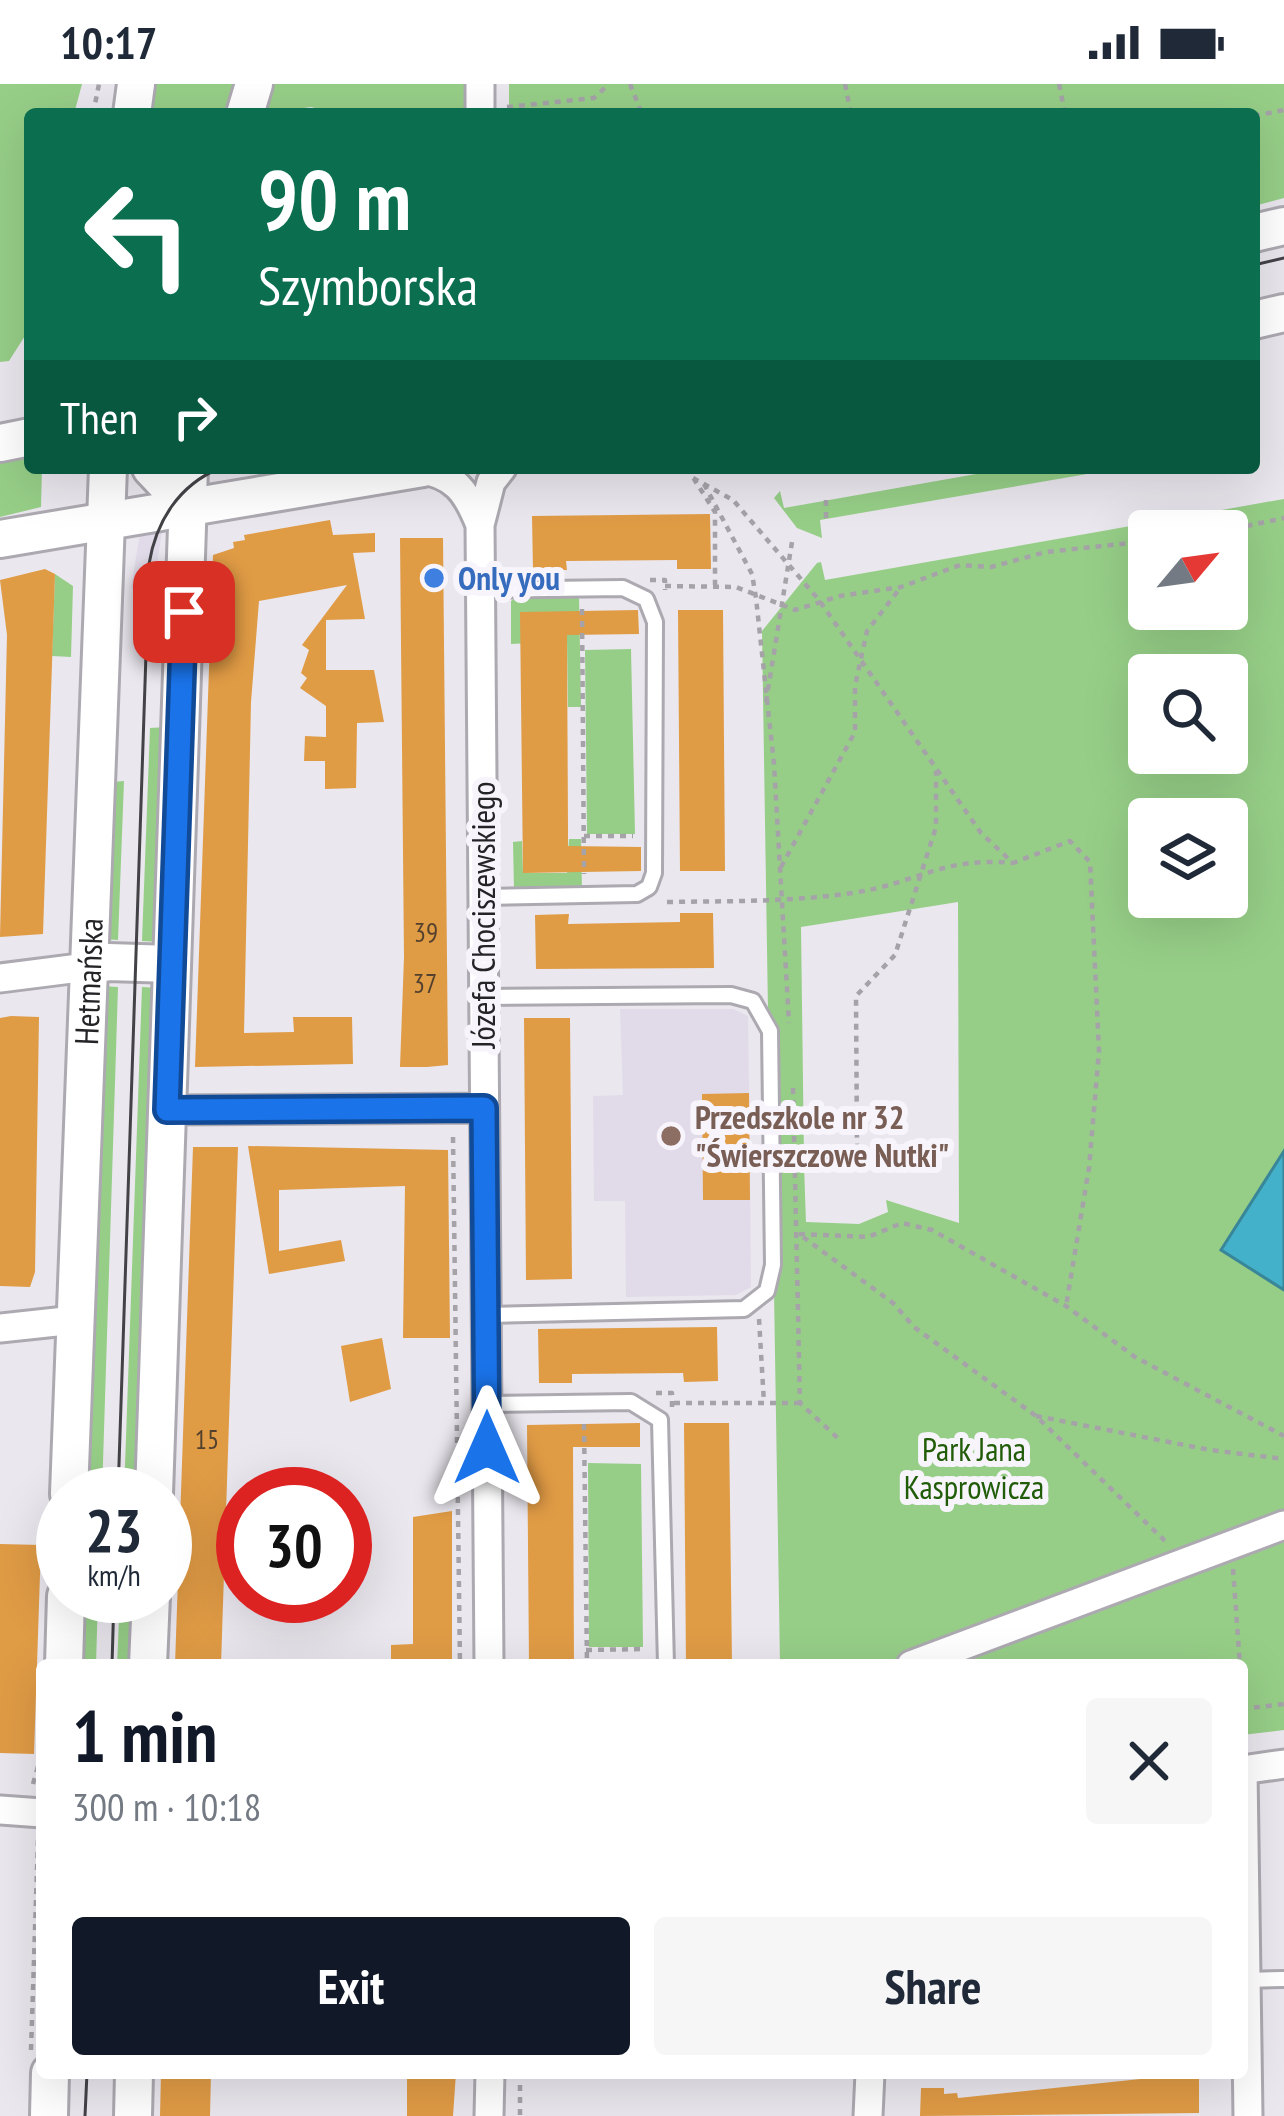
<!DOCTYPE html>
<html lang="en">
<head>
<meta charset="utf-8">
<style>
  body { margin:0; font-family:"PT Sans Narrow",sans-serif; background:#f6f6f7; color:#1f2937; height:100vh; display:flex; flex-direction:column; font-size:45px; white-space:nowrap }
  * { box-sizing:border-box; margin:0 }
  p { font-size:39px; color:#747a83 }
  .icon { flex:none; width:66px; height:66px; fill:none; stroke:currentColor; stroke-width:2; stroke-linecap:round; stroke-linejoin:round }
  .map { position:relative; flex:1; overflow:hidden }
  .side { position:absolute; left:36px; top:1575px; width:1212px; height:420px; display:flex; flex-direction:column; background:#fff; border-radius:12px; box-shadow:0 12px 48px #0002 }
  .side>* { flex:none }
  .guide { position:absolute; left:24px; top:24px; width:1236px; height:366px; border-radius:12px; box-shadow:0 12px 48px #0002; background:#0b6e4f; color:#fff; overflow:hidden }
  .needle { width:78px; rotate:61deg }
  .tools { position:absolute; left:1128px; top:426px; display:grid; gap:24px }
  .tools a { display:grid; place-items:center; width:120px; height:120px; border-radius:12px; background:#fff; box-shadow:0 12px 48px #0002; font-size:60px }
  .speed { position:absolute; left:36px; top:1383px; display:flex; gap:24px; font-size:60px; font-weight:700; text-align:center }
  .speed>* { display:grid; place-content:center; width:156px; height:156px; border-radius:50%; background:#fff; box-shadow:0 12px 48px #0002; line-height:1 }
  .speed small { font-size:30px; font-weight:400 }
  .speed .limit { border:18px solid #d22; background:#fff; color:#111 }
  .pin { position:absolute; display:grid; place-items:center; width:102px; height:102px; color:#fff; margin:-51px; border-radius:24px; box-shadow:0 6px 18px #0006 }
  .me { position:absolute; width:132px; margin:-66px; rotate:0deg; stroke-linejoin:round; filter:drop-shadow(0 0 9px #0008) }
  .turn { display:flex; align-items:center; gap:42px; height:252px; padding:0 36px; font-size:54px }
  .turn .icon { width:156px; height:156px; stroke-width:2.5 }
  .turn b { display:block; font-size:84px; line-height:102px }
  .then { display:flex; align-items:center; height:114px; padding:0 36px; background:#0003; gap:24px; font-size:45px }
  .round { display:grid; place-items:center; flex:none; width:126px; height:126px; border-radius:12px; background:#f6f6f7 }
  .head { display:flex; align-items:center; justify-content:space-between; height:204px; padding:0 36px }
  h1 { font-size:72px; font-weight:700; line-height:90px; color:#111827 }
  .primary-button { display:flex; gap:24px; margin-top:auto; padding:24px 36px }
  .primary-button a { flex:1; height:138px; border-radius:12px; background:#111827; color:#fff; font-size:48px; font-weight:700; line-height:138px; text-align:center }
  .primary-button a+a { background:#f6f6f7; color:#1f2937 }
  .status { display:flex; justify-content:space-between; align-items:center; height:84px; padding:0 60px; background:#fff; direction:ltr }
  .status svg { height:33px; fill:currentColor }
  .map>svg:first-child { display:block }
  .built { fill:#e1dbe9 }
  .green { fill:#96ce87; fill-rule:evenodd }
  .water { fill:#43b1ca; stroke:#3a8699; stroke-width:3 }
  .building { fill:#e09b45 }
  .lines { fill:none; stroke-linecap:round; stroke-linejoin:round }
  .lane-casing { stroke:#ada9b1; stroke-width:20 }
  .street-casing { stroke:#ada9b1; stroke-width:33 }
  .secondary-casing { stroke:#ada9b1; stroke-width:42 }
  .path { stroke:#a5a3a8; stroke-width:4.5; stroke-dasharray:6 6; stroke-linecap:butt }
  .lane { stroke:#fff; stroke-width:14 }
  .street { stroke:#fff; stroke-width:27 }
  .secondary { stroke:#fff; stroke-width:36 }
  .tram { stroke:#434246; stroke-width:3 }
  .route-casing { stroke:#114b97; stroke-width:30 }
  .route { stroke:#1a73e8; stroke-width:21 }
  .shop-dot { fill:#3f7fe0; stroke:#f7f4fc; stroke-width:4.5 }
  .education-dot { fill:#8d6e63; stroke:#f7f4fc; stroke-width:4.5 }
  .labels { text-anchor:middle; stroke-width:12; stroke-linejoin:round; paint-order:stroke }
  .number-label { font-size:27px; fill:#53412e }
  .shop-label { font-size:33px; font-weight:bold; fill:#366cbe; stroke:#f7f4fc; text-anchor:start }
  .street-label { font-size:33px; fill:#242326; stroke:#f7f4fc }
  .education-label { font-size:33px; font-weight:bold; fill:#785e54; stroke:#f7f4fc; text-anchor:start }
  .park-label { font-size:33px; fill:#215d08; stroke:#f7f4fc }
</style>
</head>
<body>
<div class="status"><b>10:17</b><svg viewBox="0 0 49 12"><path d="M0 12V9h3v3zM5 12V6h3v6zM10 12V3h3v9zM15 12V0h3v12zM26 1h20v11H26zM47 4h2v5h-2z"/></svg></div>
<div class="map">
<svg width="1284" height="2032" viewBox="0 0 1284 2032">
  <rect width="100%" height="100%" fill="#eae7ee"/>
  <path class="built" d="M140,448H162L153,505H131Z
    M620,925H733L748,932L750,1070L757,1071V1086L750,1087L751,1203L736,1211L626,1213L625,1117H594L593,1012L623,1011Z"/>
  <path class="green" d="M0,0H82L74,30H30V244L9,277L0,278Z
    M156,0H239L229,30H151Z
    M269,0H472L469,30H339L311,23L263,30Z
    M509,0H1284V114L1254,122V30H509Z
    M30,369V384H42L41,423L0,433V373Z
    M1010,384H1122L820,436L822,454L797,444L774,414L780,407L784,424Z
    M1284,415V1646L1242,1651V1581H780L774,1207L778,1082L804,1081L806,1138L859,1140L888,1128L886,1116L959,1139L958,818L801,843L804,1077H778L776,949L768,927L762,547L817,479L821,478L825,496ZM1149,447H1227V525H1149ZM1149,591H1227V669H1149ZM1149,735H1227V813H1149Z
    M55,490L73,502L71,573L52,572Z
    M519,511H579L581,623H568L567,557L511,560V517Z
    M631,565L635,750H587L585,566Z
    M167,643L160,858L142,857L150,644Z
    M124,697L118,856L102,855L111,698Z
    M569,755H581L582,806H514L513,758L522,757L523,789H567Z
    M100,902L118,903L102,1410H84Z
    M142,903L159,904L137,1410H124Z
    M588,1379L641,1380L643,1563H589Z
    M80,1512H98L96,1581H78Z
    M120,1512H136L134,1581H117Z"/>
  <path class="water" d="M1284,1067V1206L1221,1166Z"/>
  <path class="building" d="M710,430L711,485H677V476L566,477L567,486H533L532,432Z
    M330,436L333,451L375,449V468L353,469L365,535L326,536V586H374L384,638L357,639L356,704L325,705V677H304L305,652L326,653V622L300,604L307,594L301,589L309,566L302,561L347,501L259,517L251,618L244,949L294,948L293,933H352L353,980L195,983L213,471L234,464L233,458L245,456L244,451Z
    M400,454H443L448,981L427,983H400L404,873Z
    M45,485L55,490L43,850L0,853L7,551L0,496Z
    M638,526L639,550L567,551L568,746V762L641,763V787L523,789L520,528Z
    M678,526H723L725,787H680Z
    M680,829H713L714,884L536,885L535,831L569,830L568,840L680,838Z
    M11,932L39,933L35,1188L30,1203L0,1202V934Z
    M524,934H570L572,1195L526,1196Z
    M749,1009L750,1116H703L702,1010Z
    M248,1062L448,1066L450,1254H403L405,1102L279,1106V1167L341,1156L345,1177L269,1190Z
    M193,1063H238L221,1581H175Z
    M717,1243L718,1297L684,1298L683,1289L572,1290V1299H539L538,1245Z
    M382,1254L391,1305L350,1318L341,1262Z
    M640,1339V1363H573L574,1581H529L527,1341Z
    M684,1339H729L732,1581H686Z
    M452,1427V1581H391V1561L413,1560V1433Z
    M0,1460L41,1461L34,1670L0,1669Z
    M161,1989H211L210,2032H160Z
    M407,1989H456L453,2032H407Z
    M1150,1989H1199V2029L920,2032L921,2004H944V2010L957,2009L958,2014L1150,1994Z"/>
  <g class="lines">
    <g class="lane-casing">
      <path id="lane" d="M480,506L623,504L646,515L655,538L654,789L649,803L637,810L483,813
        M484,913L731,911L753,917L770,947L773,1181L767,1207L744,1225L486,1231
        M486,1320L631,1318L660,1336L666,1581
        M1246,1896L1284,1895"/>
    </g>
    <g class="street-casing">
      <path id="street" d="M480,0V30
        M418,385C455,390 467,408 480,441
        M0,894L87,883
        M167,1026L484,1024
        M0,1244L75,1236
        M489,1581L480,441L491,398L502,384
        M911,1581L1284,1441
        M1242,1686L1284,1680
        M1243,1686L1248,2032
        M0,1726L42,1729
        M489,2032L490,1989
        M868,2032L870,1989"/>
    </g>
    <g class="secondary-casing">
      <g id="secondary">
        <path d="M132,30L136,0"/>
        <path d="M245,30L254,0"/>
        <path d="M1254,149L1284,142"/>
        <path d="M1254,236L1284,229"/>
        <path d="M0,359L30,353"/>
        <path d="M151,384L188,423"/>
        <path d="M0,455L423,384"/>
        <path d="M87,883L108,878L172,880"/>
        <path id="s1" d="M69,1410L108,384"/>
        <path d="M154,1410L189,384"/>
        <path d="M64,1581L66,1512"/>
        <path d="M148,1581L151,1512"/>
        <path d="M49,2032L50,1989"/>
        <path d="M133,2032L134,1989"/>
      </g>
    </g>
    <path class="path" d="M630,0L642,30
      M845,0L851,30
      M1059,0L1065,30
      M507,23L594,14L609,0
      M93,30L99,0
      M1254,32L1284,26
      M687,384L715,428V501
      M693,394L733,416L819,516L981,749L1013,779L1070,757L1090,778L1099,967L1089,1084L1066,1222
      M704,400L752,490L756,514L774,680L789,939
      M826,416V435
      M1223,447L1284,434
      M650,496H665V506
      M665,502L736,503L795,526L840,512L901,503L960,481L991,483L1046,468L1149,457
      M582,525L584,790
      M766,618L792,458
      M584,752H633
      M781,783L855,648V602L867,547L901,503
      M667,818C729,817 790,818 852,809C915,800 943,772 1013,779
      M793,1004L800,1319L841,1357
      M453,1053L460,1581
      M798,1079L857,1065L856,912L895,871L936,743V687
      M799,1150L868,1153L902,1139L932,1146L1066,1222L1135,1273L1284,1352
      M803,1153L893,1219L914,1243L1036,1332L1165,1457
      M759,1235L764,1319
      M656,1309H672V1323
      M674,1319H800
      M1036,1332L1210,1366L1284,1375
      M584,1340L587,1581
      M1233,1485L1240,1581
      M45,1491L47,1431
      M174,1492L176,1431
      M586,1566L645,1565
      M1242,1615L1243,1657
      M1242,1625L1284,1620
      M33,1700L41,1672L42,1623
      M31,1966L38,1756
      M520,1989V2032"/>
    <use href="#lane" class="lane"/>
    <use href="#street" class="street"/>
    <use href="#secondary" class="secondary"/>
    <path class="tram" d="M1254,181L1284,174
      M118,1410L149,480C156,437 179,401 220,384
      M112,1581L114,1512
      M85,2032L87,1989"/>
  </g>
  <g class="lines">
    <g class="route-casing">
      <path id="route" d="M184,528L167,1026L484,1024L487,1364"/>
    </g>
    <use href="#route" class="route"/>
  </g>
  <circle class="shop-dot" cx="434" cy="494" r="12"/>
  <circle class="education-dot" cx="671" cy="1052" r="12"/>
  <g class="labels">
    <g class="number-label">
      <text x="426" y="858">39</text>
      <text x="425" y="909">37</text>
      <text x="207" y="1365">15</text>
    </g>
    <g class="shop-label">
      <text x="458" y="506">Only you</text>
    </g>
    <g class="street-label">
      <text transform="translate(483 831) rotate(-90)" y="12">Józefa Chociszewskiego</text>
      <text dy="12" stroke="none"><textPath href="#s1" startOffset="513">Hetmańska</textPath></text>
    </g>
    <g class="education-label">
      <text x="695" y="1045">Przedszkole nr 32<tspan x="695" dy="38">"Świerszczowe Nutki"</tspan></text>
    </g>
    <g class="park-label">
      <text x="974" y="1377">Park Jana<tspan x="974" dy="38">Kasprowicza</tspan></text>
    </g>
  </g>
</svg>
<div class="tools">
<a><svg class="needle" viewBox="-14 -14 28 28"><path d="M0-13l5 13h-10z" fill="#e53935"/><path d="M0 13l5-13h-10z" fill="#747a83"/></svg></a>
<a><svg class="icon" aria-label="search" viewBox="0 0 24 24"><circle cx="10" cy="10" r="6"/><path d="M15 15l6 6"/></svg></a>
<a><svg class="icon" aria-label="layers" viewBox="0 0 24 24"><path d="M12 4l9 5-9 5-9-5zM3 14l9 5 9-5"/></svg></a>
</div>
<div class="speed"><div>23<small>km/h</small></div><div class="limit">30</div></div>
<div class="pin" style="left:184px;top:528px;background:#d93025"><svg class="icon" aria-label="arrive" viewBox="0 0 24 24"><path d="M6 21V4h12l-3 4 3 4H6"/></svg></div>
<svg class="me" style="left:487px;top:1364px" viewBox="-20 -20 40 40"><path d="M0-17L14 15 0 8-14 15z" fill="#1a73e8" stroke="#fff" stroke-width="4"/></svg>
<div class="guide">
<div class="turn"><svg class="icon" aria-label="left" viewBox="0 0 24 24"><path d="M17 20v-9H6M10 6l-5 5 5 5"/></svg><div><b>90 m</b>Szymborska</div></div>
<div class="then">Then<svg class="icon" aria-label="right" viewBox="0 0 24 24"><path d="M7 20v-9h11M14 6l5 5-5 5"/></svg></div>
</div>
<section class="side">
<div class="head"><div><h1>1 min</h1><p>300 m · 10:18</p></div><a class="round"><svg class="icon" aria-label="close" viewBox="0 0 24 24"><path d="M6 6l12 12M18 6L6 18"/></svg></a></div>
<div class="primary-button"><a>Exit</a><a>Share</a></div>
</section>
</div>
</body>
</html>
